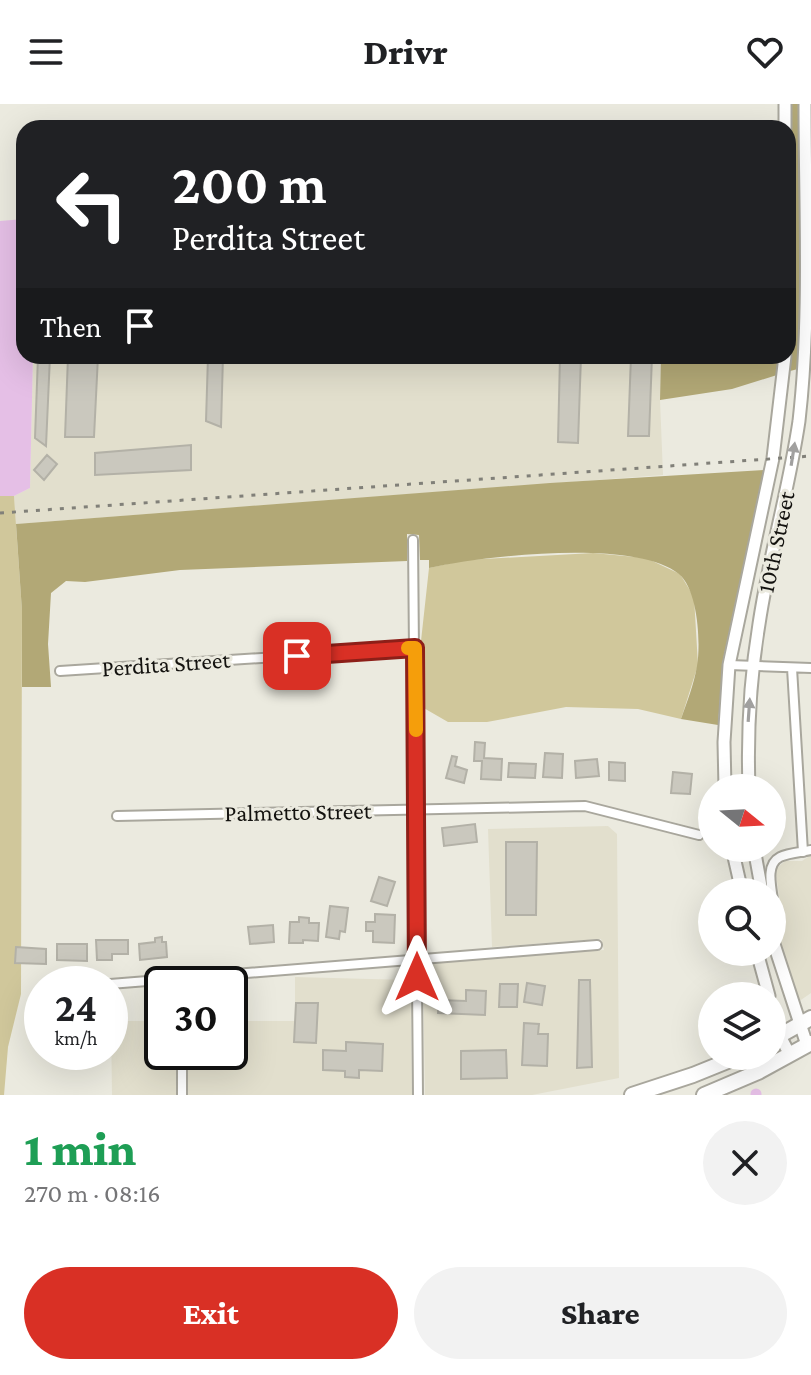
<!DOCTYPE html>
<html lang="en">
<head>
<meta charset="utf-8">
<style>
  body { margin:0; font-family:"Crimson Pro",serif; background:#f2f2f2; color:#202124; height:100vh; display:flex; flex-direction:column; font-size:30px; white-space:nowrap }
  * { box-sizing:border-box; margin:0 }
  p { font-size:26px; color:#757577 }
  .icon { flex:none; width:44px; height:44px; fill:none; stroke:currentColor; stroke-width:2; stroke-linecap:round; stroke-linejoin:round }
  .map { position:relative; height:991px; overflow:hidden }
  .sheet { display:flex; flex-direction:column; background:#fff; flex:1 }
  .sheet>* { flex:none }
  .hud { position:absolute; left:16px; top:16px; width:780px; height:244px; border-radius:24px; box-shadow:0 8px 32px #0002; background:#202124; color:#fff; overflow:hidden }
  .needle { width:52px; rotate:108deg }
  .buttons { position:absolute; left:698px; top:670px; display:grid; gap:16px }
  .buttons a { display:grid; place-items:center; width:88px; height:88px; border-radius:50%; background:#fff; box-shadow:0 8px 32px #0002; font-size:40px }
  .speed { position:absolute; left:24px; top:862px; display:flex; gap:16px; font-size:40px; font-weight:700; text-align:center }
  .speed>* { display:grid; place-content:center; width:104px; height:104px; border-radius:50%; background:#fff; box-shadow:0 8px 32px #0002; line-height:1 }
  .speed small { font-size:20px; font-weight:400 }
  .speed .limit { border:4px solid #111; border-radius:12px; background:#fff; color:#111 }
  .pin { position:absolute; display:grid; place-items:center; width:68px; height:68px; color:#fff; margin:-34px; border-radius:16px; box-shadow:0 4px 12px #0006 }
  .me { position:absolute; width:88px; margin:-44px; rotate:0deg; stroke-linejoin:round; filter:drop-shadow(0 0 6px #0008) }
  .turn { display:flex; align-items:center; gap:28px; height:168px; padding:0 24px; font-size:36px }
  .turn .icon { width:104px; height:104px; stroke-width:2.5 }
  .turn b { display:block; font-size:56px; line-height:68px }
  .then { display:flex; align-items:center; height:76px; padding:0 24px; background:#0003; gap:16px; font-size:30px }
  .round { display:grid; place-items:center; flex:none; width:84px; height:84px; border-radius:42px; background:#f2f2f2 }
  .headline { display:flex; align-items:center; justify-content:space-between; height:136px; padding:0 24px }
  h1 { font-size:48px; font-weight:800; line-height:60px; color:#1e9e55 }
  .button { display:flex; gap:16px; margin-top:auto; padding:16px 24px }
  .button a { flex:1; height:92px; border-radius:48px; background:#d93025; color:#fff; font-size:32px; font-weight:800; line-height:92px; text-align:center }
  .button a+a { background:#f2f2f2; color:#202124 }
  header { display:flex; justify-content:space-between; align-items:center; height:104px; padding:0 24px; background:#fff; font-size:36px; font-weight:800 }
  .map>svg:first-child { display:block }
  .built { fill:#e2dfcd }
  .green { fill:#d0c79b }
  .forest { fill:#b2a876 }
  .water { fill:#e5bfe6 }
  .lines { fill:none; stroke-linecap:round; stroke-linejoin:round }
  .canal { stroke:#e5bfe6; stroke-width:11 }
  .building { fill:#cac8be; stroke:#b3b1a7; stroke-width:2 }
  .minor-casing { stroke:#a9a79d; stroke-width:12 }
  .tertiary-casing { stroke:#a9a79d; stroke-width:15 }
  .primary-casing { stroke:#a9a79d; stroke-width:18 }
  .minor { stroke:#fff; stroke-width:8 }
  .tertiary { stroke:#fff; stroke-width:11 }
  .primary { stroke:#fff; stroke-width:14 }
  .rail { stroke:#818079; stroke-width:3; stroke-dasharray:4 8; stroke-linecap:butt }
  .oneway { fill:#a1a09f }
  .route-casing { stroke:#8d1f18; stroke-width:20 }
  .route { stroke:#d93025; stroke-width:14 }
  .slow { stroke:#f59e0b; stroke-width:14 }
  .labels { text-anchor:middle; stroke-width:6; stroke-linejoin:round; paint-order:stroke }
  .street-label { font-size:24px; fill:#13120f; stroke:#ebeadf }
</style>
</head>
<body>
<header><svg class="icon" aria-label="menu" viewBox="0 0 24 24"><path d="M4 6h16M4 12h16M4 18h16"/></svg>Drivr<svg class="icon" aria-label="heart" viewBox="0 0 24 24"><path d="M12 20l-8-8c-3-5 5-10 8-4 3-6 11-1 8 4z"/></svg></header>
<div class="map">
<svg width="811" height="991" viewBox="0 0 811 991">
  <rect width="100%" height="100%" fill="#ebeadf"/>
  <path class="built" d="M33,252H661L660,296L663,371L16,420L14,392L30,384Z
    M608,722L617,730L619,974L532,991H425L423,860L604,846L601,835L492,843L488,725Z
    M811,751V889L798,898L778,833L783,818L776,771L777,764L785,757H802Z
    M408,861H410L412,991H188V948H230V917H295V873L408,876Z
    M111,917H162V948H176V991H112Z"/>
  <path class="green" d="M0,392H14L22,507L21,890L8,943L4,991H0Z
    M593,449L646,454L680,470L694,493L698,561L681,615L638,605L566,603L487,618H448L422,603L421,537L429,464L465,456Z"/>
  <path class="forest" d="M791,0H799L801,185L798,265L790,267Z
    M661,252H779V253L777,271L732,285L660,296Z
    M764,366L723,556L718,621L681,615C687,598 694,580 697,562C701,539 698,486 679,470C635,434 483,452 429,464V456H420L419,431L407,430V457L180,466L85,478L66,477L51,489L48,540L51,583H22V507L16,420L550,379Z"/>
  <path class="water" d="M24,115V252H33L30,384L14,392H0V117Z"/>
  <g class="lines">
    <path class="canal" d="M756,990V991"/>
  </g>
  <path class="building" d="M38,252H50L46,342L35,334Z
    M68,252H98L94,333H65Z
    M208,252H223L221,323L206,317Z
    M560,252H581L578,339L558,338Z
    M631,252H652L649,332H628Z
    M191,341V366L95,371V349Z
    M47,351L57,360L44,376L34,366Z
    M475,638L485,639L484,654L502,655L501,676L481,675L482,657H474Z
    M545,649L563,650L562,674L543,673Z
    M452,652L457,653L455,662L467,666L464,679L446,674Z
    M597,655L599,672L576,674L575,657Z
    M609,658L625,659V677L609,676Z
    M509,659L536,660L535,674L508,673Z
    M673,668L692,670L690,690L671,689Z
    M475,720L477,738L444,742L442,724Z
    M506,738H537L536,811H506Z
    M379,773L395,778L387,802L371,797Z
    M330,802L348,804L345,828L340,827L339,835L326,833Z
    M375,810L395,811L394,839L373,838V827H366V818H375Z
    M299,813L309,814V819H319L318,837L303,836V839H289L290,818H299Z
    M273,821L274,838L250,840L248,823Z
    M162,833V838H166L167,853L140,856L139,840L155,838V834Z
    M96,836H128V850H112V856H97Z
    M57,840H87V857L57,856Z
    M16,843L46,845V860L15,859Z
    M579,876H590L592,963L577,964Z
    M527,879L545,882L542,901L524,898Z
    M500,880H518L517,903H499Z
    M466,886L486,887L485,911L438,909L439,896L466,897Z
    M296,899H318L316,939L294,938Z
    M524,919L539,920L538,930H548L547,962L522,961Z
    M346,938L383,940L382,967L359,966V974L345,973V967L323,966V946L346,947Z
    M506,946L507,974L461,975V947Z"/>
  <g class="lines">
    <g class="minor-casing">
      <path id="minor" d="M413,436L418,991
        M729,561L811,564
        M792,564L803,748
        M60,567L415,544
        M117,712L585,702L699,731
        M772,831C784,809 757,765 780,753C788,749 802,748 811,746
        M110,880L597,841
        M38,890L42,889
        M182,991V948"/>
    </g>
    <g class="tertiary-casing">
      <path id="tertiary" d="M785,24V0
        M725,684L724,638L729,561L773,354L785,252
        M749,684C747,628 750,575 759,520C769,452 789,385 799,317C811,212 805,105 805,0
        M732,744L742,788
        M754,744L762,788
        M772,834L807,941
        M757,848L769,892
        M772,903L780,932L790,951"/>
    </g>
    <g class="primary-casing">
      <path id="primary" d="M772,936L811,914
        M632,991L693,971L740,952
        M704,991L758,968L811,939"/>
    </g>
    <use href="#minor" class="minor"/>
    <use href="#tertiary" class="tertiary"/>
    <use href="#primary" class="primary"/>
    <path class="rail" d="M0,409L811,352"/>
  </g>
  <defs><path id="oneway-solid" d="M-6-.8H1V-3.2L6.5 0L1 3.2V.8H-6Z" transform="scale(2)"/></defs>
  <g class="oneway">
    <use href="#oneway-solid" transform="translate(793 350) rotate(-81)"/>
    <use href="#oneway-solid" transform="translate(749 606) rotate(-86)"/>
  </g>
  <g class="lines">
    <g class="route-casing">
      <path id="route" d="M297,552L415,544L417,873"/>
    </g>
    <use href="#route" class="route"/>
    <path class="slow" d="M408,544H415L416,626"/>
  </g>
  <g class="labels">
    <g class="street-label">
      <text transform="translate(776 438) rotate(-78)" y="8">10th Street</text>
      <text transform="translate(166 560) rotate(-4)" y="8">Perdita Street</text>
      <text transform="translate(298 708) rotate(-1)" y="8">Palmetto Street</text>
    </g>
  </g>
</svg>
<div class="buttons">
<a><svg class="needle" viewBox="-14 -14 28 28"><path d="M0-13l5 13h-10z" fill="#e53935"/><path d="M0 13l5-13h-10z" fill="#757577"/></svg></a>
<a><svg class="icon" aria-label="search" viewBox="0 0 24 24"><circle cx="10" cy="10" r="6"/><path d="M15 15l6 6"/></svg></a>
<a><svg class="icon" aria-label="layers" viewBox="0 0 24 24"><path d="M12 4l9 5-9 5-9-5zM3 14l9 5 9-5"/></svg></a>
</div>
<div class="speed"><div>24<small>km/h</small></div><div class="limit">30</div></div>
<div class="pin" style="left:297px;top:552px;background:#d93025"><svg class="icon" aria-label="arrive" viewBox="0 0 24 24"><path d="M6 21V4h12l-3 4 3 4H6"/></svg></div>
<svg class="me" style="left:417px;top:873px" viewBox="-20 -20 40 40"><path d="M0-17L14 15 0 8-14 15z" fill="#d93025" stroke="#fff" stroke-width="4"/></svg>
<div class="hud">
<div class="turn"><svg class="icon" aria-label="left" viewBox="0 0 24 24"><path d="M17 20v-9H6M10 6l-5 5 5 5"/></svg><div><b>200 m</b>Perdita Street</div></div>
<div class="then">Then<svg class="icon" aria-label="arrive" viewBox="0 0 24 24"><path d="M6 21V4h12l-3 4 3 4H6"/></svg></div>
</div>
</div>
<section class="sheet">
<div class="headline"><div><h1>1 min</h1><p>270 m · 08:16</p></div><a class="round"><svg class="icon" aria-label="close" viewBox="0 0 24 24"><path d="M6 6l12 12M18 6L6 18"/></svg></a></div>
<div class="button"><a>Exit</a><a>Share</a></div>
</section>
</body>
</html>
